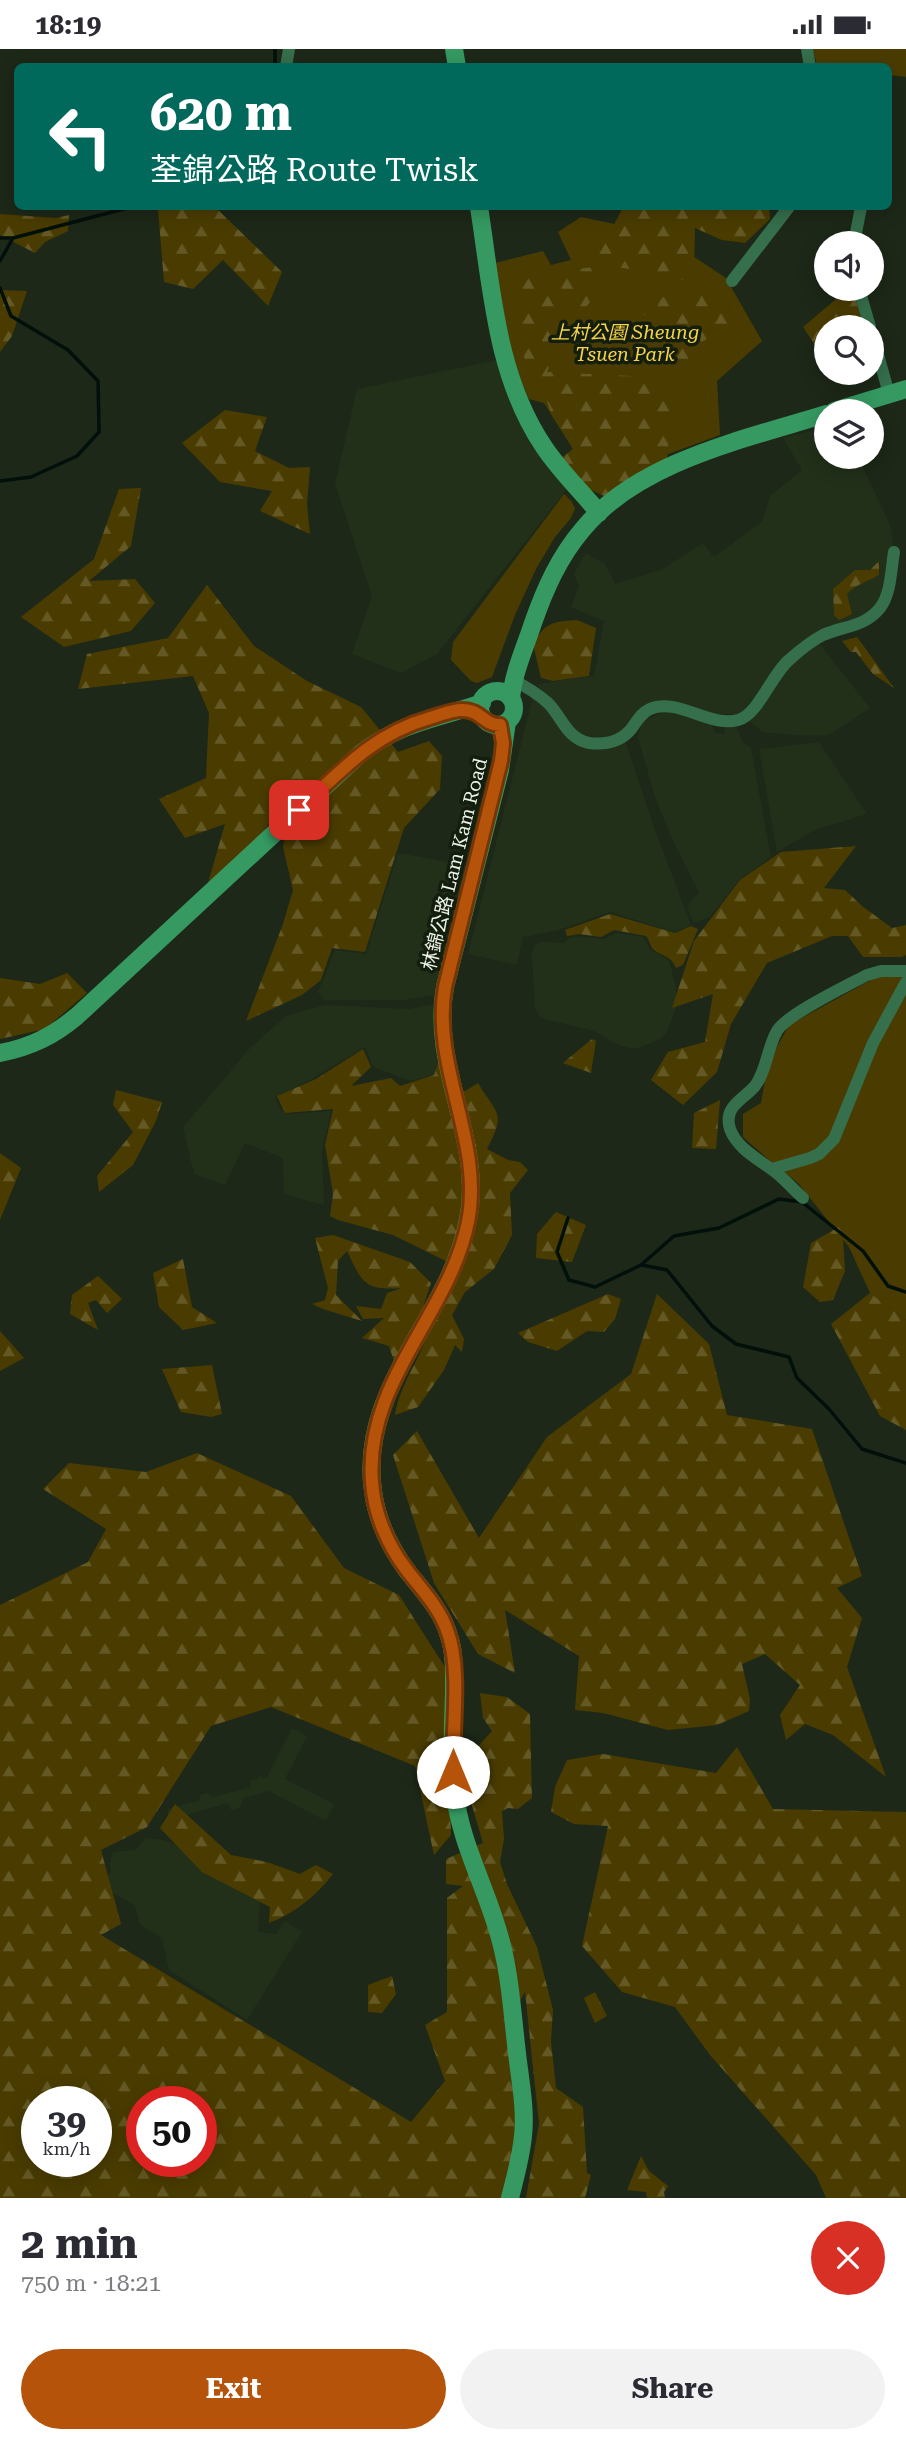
<!DOCTYPE html>
<html lang="en">
<head>
<meta charset="utf-8">
<style>
  body { margin:0; font-family:"Roboto Serif","Noto Sans TC",serif; background:#f2f2f3; color:#2b2b33; height:100vh; display:flex; flex-direction:column; font-size:26px; white-space:nowrap }
  * { box-sizing:border-box; margin:0 }
  p { font-size:23px; color:#7c7c81 }
  .icon { flex:none; width:38px; height:38px; fill:none; stroke:currentColor; stroke-width:2; stroke-linecap:round; stroke-linejoin:round }
  .map { position:relative; height:2149px; overflow:hidden }
  .details { display:flex; flex-direction:column; background:#fff; flex:1 }
  .details>* { flex:none }
  .top-card { position:absolute; left:14px; top:14px; width:878px; height:147px; border-radius:10px; box-shadow:0 4px 18px #0003; background:#00695c; color:#fff; overflow:hidden }
  .tools { position:absolute; left:814px; top:182px; display:grid; gap:14px }
  .tools a { display:grid; place-items:center; width:70px; height:70px; border-radius:50%; background:#fff; box-shadow:0 4px 18px #0003; font-size:35px }
  .speed { position:absolute; left:21px; top:2037px; display:flex; gap:14px; font-size:35px; font-weight:700; text-align:center }
  .speed>* { display:grid; place-content:center; width:91px; height:91px; border-radius:50%; background:#fff; box-shadow:0 4px 18px #0003; line-height:1 }
  .speed small { font-size:18px; font-weight:400 }
  .speed .limit { border:10px solid #d22; background:#fff; color:#111 }
  .pin { position:absolute; display:grid; place-items:center; width:60px; height:60px; color:#fff; margin:-30px; border-radius:14px; box-shadow:0 4px 10px #0006 }
  .me { position:absolute; width:77px; margin:-38px; rotate:0deg; stroke-linejoin:round; filter:drop-shadow(0 0 5px #0008) }
  .turn { display:flex; align-items:center; gap:24px; height:147px; padding:0 21px; font-size:32px }
  .turn .icon { width:91px; height:91px; stroke-width:2.5 }
  .turn b { display:block; font-size:49px; line-height:60px }
  .round { display:grid; place-items:center; flex:none; width:74px; height:74px; border-radius:37px; background:#f2f2f3 }
  .overview { display:flex; align-items:center; justify-content:space-between; height:119px; padding:0 21px }
  h1 { font-size:42px; font-weight:700; line-height:52px }
  .button { display:flex; gap:14px; margin-top:auto; padding:14px 21px }
  .button a { flex:1; height:80px; border-radius:42px; background:#b45309; color:#fff; font-size:28px; font-weight:700; line-height:80px; text-align:center }
  .button a+a { background:#f2f2f3; color:#2b2b33 }
  .status { display:flex; justify-content:space-between; align-items:center; height:49px; padding:0 35px; background:#fff; direction:ltr }
  .status svg { height:19px; fill:currentColor }
  .map>svg:first-child { display:block }
  .built { fill:#22301a }
  .green { fill:#4a3c00 }
  .forest { fill:url(#forest-firs); fill-rule:evenodd }
  .lines { fill:none; stroke-linecap:round; stroke-linejoin:round }
  .stream { stroke:#02100c; stroke-width:3.5 }
  .street { stroke:#356f4c; stroke-width:12 }
  .secondary { stroke:#359961; stroke-width:18 }
  .route-casing { stroke:#753606; stroke-width:18 }
  .route { stroke:#b45309; stroke-width:12 }
  .labels { text-anchor:middle; stroke-width:7; stroke-linejoin:round; paint-order:stroke }
  .park-label { font-size:19px; font-style:italic; fill:#f6d449; stroke:#141e0f }
  .street-label { font-size:19px; fill:#ebf2e7; stroke:#141e0f }
</style>
</head>
<body>
<div class="status"><b>18:19</b><svg viewBox="0 0 49 12"><path d="M0 12V9h3v3zM5 12V6h3v6zM10 12V3h3v9zM15 12V0h3v12zM26 1h20v11H26zM47 4h2v5h-2z"/></svg></div>
<div class="map">
<svg width="906" height="2149" viewBox="0 0 906 2149">
  <defs>
    <pattern id="forest-firs" width="22" height="20" patternUnits="userSpaceOnUse" patternTransform="scale(1.75)"><rect width="22" height="20" fill="#4a3c00"/><path d="M5 1l3.5 6h-7zM16 11l3.5 6h-7z" fill="#645925"/></pattern>
  </defs>
  <rect width="100%" height="100%" fill="#1d2818"/>
  <path class="built" d="M497,311L570,436L437,605L401,624L352,605L372,547L335,435L357,340Z
    M826,378V408H858L890,476L893,494L881,550L869,564L859,571L831,577L739,665H709L665,655L619,688L584,690L548,651L537,635L594,627L604,572L571,558L579,537L574,524L586,504L605,515L615,535L663,520L703,494L714,508L762,473L770,447L802,421L783,389Z
    M819,594L870,659L829,686H796L763,683L755,677L750,673L754,664L788,614Z
    M533,648L540,652L571,693L589,700H602L626,694L655,781L691,876L674,883L610,863L559,881L523,888L517,916L468,905Z
    M667,662L711,674L715,683L720,685H724L725,677L735,675L743,693L751,699L771,808L740,830L710,868L693,874L687,857L699,843L670,785L655,748L638,688L641,676L645,670Z
    M819,693L867,765L815,781L777,803L759,700Z
    M398,804L476,818L443,945L403,951H324L318,943L335,901L366,905Z
    M617,884L643,888L651,901L669,911L676,939V959L666,985L659,991L635,1000L618,996L594,982L544,970L539,967L535,958L532,907L534,897L540,893L564,894L568,890L578,887L603,890Z
    M440,954L441,999L436,1004L438,1010L434,1025L411,1032L373,1018L365,998L308,1032L275,1048L282,1063L288,1065L331,1062L322,1102L324,1156L284,1145L283,1109L245,1094L225,1136L194,1125L183,1078L249,1000L286,967L325,956L409,960Z
    M292,1679L307,1687L285,1730L334,1755L326,1772L269,1742L243,1749L240,1759L231,1761L228,1754L170,1771L167,1760L200,1751L199,1746L208,1744L213,1748L251,1738L250,1732L258,1730L259,1726L266,1730Z
    M146,1789L163,1791L185,1798L260,1850L258,1883L276,1885L285,1872L302,1883L247,1971L169,1921L162,1890L139,1874L135,1856L107,1841L104,1832L111,1822L110,1814L113,1803L135,1801Z"/>
  <path class="green" d="M813,0H906V28L889,26V18L817,17Z
    M631,166L726,229L762,292L717,332L720,386L663,407L573,400L544,354L529,350C508,306 502,261 495,214L543,202L551,216L571,211L558,183L581,168L615,175Z
    M564,445L572,453L575,460L571,469L555,488L536,520L515,566L492,628L477,634L471,632L451,611L453,593Z
    M891,920L906,922V1271L870,1244L849,1198L798,1134L769,1111L743,1088V1065L761,1054L768,1014L789,976Z"/>
  <path class="forest" d="M167,158H215L282,223L268,257L223,211L193,240L164,233L158,160Z
    M623,158H769L770,170L745,194L722,191L695,179L694,221L686,229L669,237L649,222L614,218L590,212L582,199L609,186Z
    M0,165L56,169L69,166L68,182L45,193L35,204L0,186Z
    M594,218L596,248L582,261L559,263L549,280L554,302L547,323L652,328L671,342L667,417L604,447L589,440L561,409L573,400L551,365L541,332L528,317L512,281L523,251L513,228Z
    M848,240H853L863,276L862,278H826V313L803,278Z
    M0,241L27,242L12,287L0,303Z
    M705,246L735,253L733,273L702,293L695,318L678,312L665,287L662,268L646,267L638,261L650,249Z
    M225,361L267,368L255,402L289,419L310,418L307,455L310,485L260,462L272,442L220,433L182,394Z
    M141,439L131,497L89,532L135,530L155,554L131,582L64,598L21,568L94,510L119,440Z
    M879,512V526C867,533 856,535 847,545L852,565L839,571L834,566L833,540L855,521H870Z
    M207,536L254,597L307,632L361,658L398,703L429,692L442,707L440,740L404,779L365,903L332,899L321,931L302,946L246,972L283,875L293,841L283,798L291,752L279,761L259,789L208,834L225,775L185,789L159,750L206,729L209,664L193,627L78,640L87,605L168,589Z
    M577,571L596,579L589,627L553,632L541,629L533,595C546,573 552,573 577,571Z
    M857,588L894,639L873,625L856,603H851L842,592Z
    M856,797L824,839L845,841L862,857L892,879L906,876V906L902,908H863L848,887H832L767,914L731,975L717,1023L683,1056L651,1031L668,1003L705,993L713,945L672,959L694,892L740,831L781,803Z
    M610,865L675,884L691,877L698,880L683,916L676,919C671,905 660,908 652,899C650,895 649,891 646,887L614,881L601,888L579,885L567,887L565,881Z
    M67,924L87,944L45,980L0,990V929L40,935Z
    M592,990L596,992L591,1024L563,1014Z
    M363,1000L371,1018L351,1037L391,1029L400,1037L434,1026L439,1010L448,1036L465,1042L478,1034C498,1067 506,1063 487,1100L508,1111L520,1113L528,1121L510,1144L512,1186L494,1220L465,1243L452,1266L464,1290L462,1303L455,1296L444,1321L418,1358L395,1366C400,1340 409,1327 420,1304C433,1274 442,1248 460,1219L393,1186L338,1171L330,1167L333,1145L325,1096L333,1060L285,1064L277,1047L316,1030Z
    M116,1041L162,1053L156,1072L133,1116L99,1143L97,1127L133,1083L113,1056Z
    M720,1051L716,1100L692,1099L694,1064Z
    M0,1104L21,1119L0,1171Z
    M556,1163L586,1176L572,1213L536,1209L537,1185Z
    M842,1176L845,1222L833,1251L820,1253L803,1238L811,1194Z
    M333,1186L410,1213L431,1234L424,1255L420,1287L394,1312L389,1297L362,1289L384,1269L363,1270L356,1257L381,1260L387,1244L402,1239C364,1242 362,1233 347,1202L338,1212L336,1246L362,1272L323,1260L312,1255L325,1251L328,1239L315,1189Z
    M183,1210L192,1258L217,1274L183,1281L159,1258L153,1224Z
    M98,1227L122,1250L107,1264L96,1251L88,1254L98,1281L70,1265L72,1246Z
    M870,1244L906,1271V1381L880,1367L831,1275Z
    M608,1245L621,1250L615,1270L604,1283L587,1282L557,1302L528,1293L518,1284Z
    M657,1245L709,1295L727,1366L812,1380L862,1527L837,1539L862,1569L847,1618L886,1728L833,1686L805,1675L786,1691L780,1666L800,1636L765,1605L742,1615L750,1650L749,1662L717,1676L668,1681L603,1664L575,1661L579,1607L505,1561L515,1624L478,1605L434,1534L393,1406L417,1382L479,1489L547,1388L631,1325Z
    M0,1282L24,1309L0,1322Z
    M212,1316L222,1365L211,1368L181,1363L162,1320Z
    M197,1404L291,1447L344,1519L399,1546L450,1626L448,1699L451,1786L434,1806L415,1717L271,1658L211,1677L147,1778L101,1801L121,1875L101,1886L411,2073L445,2032L425,1976L447,1963V1849L463,1837L446,1835V1810L483,1794L469,1746V1718L472,1704L492,1682L483,1669L480,1644L507,1648L530,1665L532,1749L518,1760L508,1759L502,1762L504,1790L500,1813L507,1835L537,1898L553,1961L551,1992L556,2039L583,2058L587,2124L591,2126L585,2149H526L539,2075L525,1943L516,1959L521,2075L506,2149H0V1556L88,1513L106,1480L43,1440L69,1414L146,1423ZM37,2053H96V2112H37ZM142,2053H201V2112H142Z
    M737,1698L773,1760L906,1763V2149H826L816,2126L710,2006L675,1958L622,1943L582,1897L608,1777L574,1775L551,1763L555,1738L567,1711L603,1705L716,1724Z
    M175,1755L231,1806L267,1813L300,1825L316,1816L333,1825C316,1847 295,1864 269,1874L270,1858L202,1823L160,1779Z
    M392,1927L396,1945L382,1964L368,1963V1936Z
    M595,1943L607,1967L595,1974L584,1949Z
    M641,2107L649,2122L668,2137L664,2143L665,2149H647L646,2143L627,2141Z"/>
  <g class="lines">
    <path class="stream" d="M275,18V0
      M0,189H12
      M0,212L13,189L131,158
      M0,239L11,267L68,301L98,332L99,383L77,407L31,428L0,432
      M568,1169L557,1203L569,1231L595,1238L641,1216L674,1187L719,1179L779,1150L802,1153L863,1202L888,1237L906,1243
      M642,1216L667,1221L712,1277L736,1295L789,1308L797,1329L829,1360L862,1400L906,1414"/>
    <path class="street" d="M807,0L810,18
      M286,18L289,0
      M854,194L861,158
      M732,232L789,158
      M859,240L870,278
      M872,284L889,345
      M513,631C525,637 538,645 548,654C562,668 567,690 589,694C605,696 621,693 632,679C637,672 641,664 650,660C678,648 709,679 738,671C758,666 772,625 789,611C799,602 811,592 823,586C843,577 865,578 880,559C891,545 891,521 894,503
      M772,1120L810,1109L819,1105L834,1090L873,994L906,933
      M803,1149C795,1142 788,1134 780,1127C763,1112 738,1102 730,1080C723,1057 743,1051 755,1037C767,1021 767,999 777,982C786,966 846,937 867,926L881,922H906"/>
    <path class="secondary" d="M454,0L457,18
      M479,158C492,240 496,327 544,398C560,422 581,442 599,464
      M834,362L906,340
      M480 659a17 17 0 1 1 34 0a17 17 0 1 1-34 0Z
      M511,650C513,624 525,599 533,574C545,540 559,508 583,480C639,412 746,390 826,365
      M507,673L500,721L445,938C430,1017 484,1092 468,1171C450,1267 358,1338 373,1442C377,1472 390,1499 408,1523C424,1543 442,1562 449,1587C455,1605 454,1624 454,1644C453,1677 451,1712 455,1745C460,1791 484,1835 497,1879C510,1919 512,1963 517,2004C520,2031 526,2060 523,2087C521,2108 515,2129 510,2149
      M0,1004C31,998 53,987 77,967L360,705C403,672 434,671 482,654"/>
  </g>
  <g class="lines">
    <g class="route-casing">
      <path id="route" d="M299,761C341,722 373,685 430,669C440,666 452,661 462,661C482,661 483,676 500,676L503,694L501,712L445,938C431,1018 484,1093 468,1173C449,1266 364,1333 372,1433C374,1464 387,1495 406,1520C421,1540 439,1558 447,1581C462,1619 452,1682 453,1723"/>
    </g>
    <use href="#route" class="route"/>
  </g>
  <g class="labels">
    <g class="park-label">
      <text x="625" y="290">上村公園 Sheung<tspan x="625" dy="22">Tsuen Park</tspan></text>
    </g>
    <g class="street-label">
      <text transform="translate(454 815) rotate(-76)" y="7">林錦公路 Lam Kam Road</text>
    </g>
  </g>
</svg>
<div class="tools">
<a><svg class="icon" aria-label="sound" viewBox="0 0 24 24"><path d="M4 9h4l5-4v14l-5-4H4zM17 9q2 3 0 6"/></svg></a>
<a><svg class="icon" aria-label="search" viewBox="0 0 24 24"><circle cx="10" cy="10" r="6"/><path d="M15 15l6 6"/></svg></a>
<a><svg class="icon" aria-label="layers" viewBox="0 0 24 24"><path d="M12 4l9 5-9 5-9-5zM3 14l9 5 9-5"/></svg></a>
</div>
<div class="speed"><div>39<small>km/h</small></div><div class="limit">50</div></div>
<div class="pin" style="left:299px;top:761px;background:#d93025"><svg class="icon" aria-label="arrive" viewBox="0 0 24 24"><path d="M6 21V4h12l-3 4 3 4H6"/></svg></div>
<svg class="me" style="left:453px;top:1723px" viewBox="-20 -20 40 40"><circle r="19" fill="#fff"/><path d="M0-13L10 11 0 6-10 11z" fill="#b45309"/></svg>
<div class="top-card">
<div class="turn"><svg class="icon" aria-label="left" viewBox="0 0 24 24"><path d="M17 20v-9H6M10 6l-5 5 5 5"/></svg><div><b>620 m</b>荃錦公路 Route Twisk</div></div>
</div>
</div>
<section class="details">
<div class="overview"><div><h1>2 min</h1><p>750 m · 18:21</p></div><a class="round" style="background:#d93025;color:#fff"><svg class="icon" aria-label="close" viewBox="0 0 24 24"><path d="M6 6l12 12M18 6L6 18"/></svg></a></div>
<div class="button"><a>Exit</a><a>Share</a></div>
</section>
</body>
</html>
